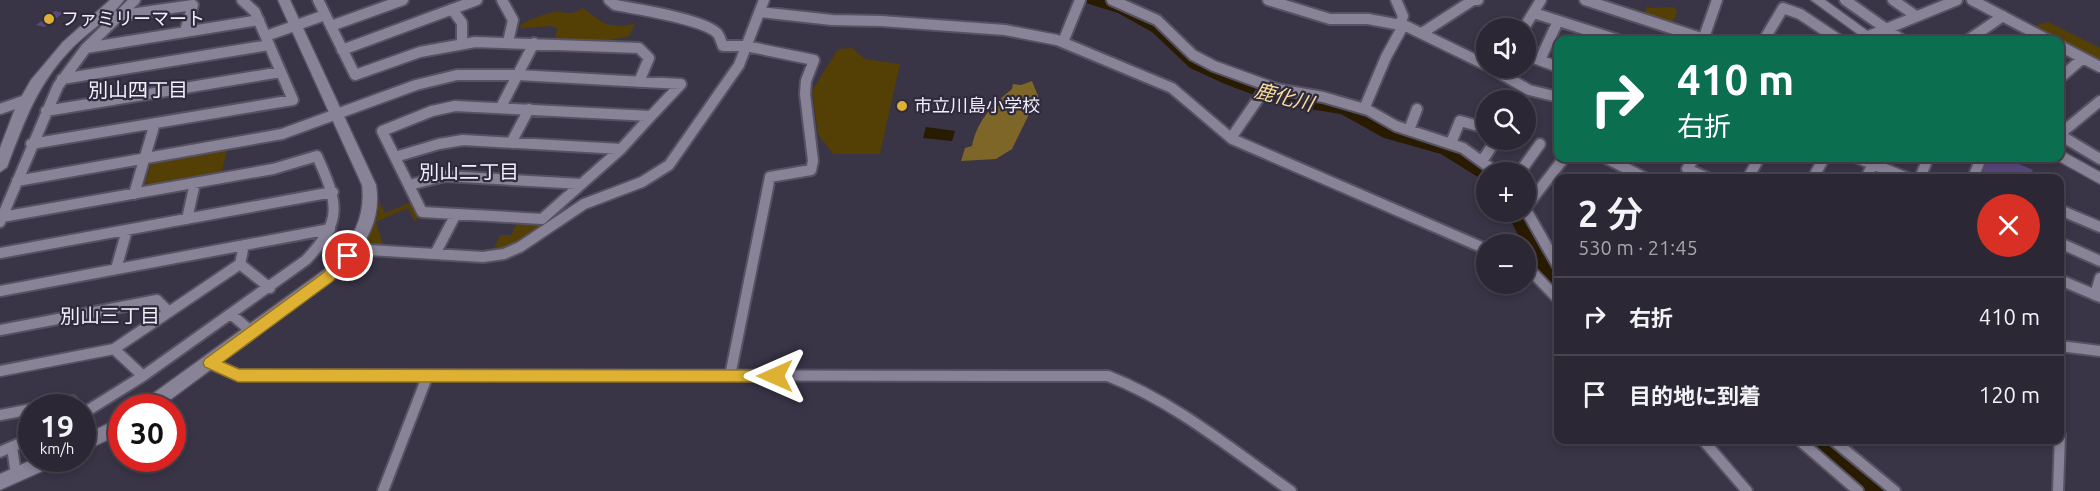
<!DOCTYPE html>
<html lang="ja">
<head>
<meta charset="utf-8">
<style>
  body { margin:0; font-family:Ubuntu,"Noto Sans JP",sans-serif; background:#332f3c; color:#f1f3f6; height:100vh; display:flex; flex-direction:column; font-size:22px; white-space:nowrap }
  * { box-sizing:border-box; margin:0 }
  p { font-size:20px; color:#a6a5ac }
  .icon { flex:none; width:33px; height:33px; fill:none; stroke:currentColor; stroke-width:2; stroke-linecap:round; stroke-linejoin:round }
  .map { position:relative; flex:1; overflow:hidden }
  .drawer { position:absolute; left:1554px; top:174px; width:510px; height:270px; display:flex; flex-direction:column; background:#2b2734; border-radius:12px; box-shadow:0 3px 9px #0003,0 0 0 2px #47444f }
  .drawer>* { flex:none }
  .guide { position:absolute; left:1554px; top:36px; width:510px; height:126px; border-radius:12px; box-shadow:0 3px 9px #0003,0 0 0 2px #47444f; background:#0b6e4f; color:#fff; overflow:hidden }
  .controls { position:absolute; left:1476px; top:18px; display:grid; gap:12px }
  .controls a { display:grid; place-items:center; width:60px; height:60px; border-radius:50%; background:#2b2734; box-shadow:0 3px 9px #0003,0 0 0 2px #47444f; font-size:30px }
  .speed { position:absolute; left:18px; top:394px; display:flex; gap:12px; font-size:30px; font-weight:700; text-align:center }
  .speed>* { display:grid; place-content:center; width:78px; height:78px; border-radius:50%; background:#2b2734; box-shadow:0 3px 9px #0003,0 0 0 2px #47444f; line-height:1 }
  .speed small { font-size:15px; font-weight:400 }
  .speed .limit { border:9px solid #d22; background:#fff; color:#111 }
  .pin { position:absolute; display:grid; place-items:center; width:51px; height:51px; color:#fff; margin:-26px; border:3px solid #fff; border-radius:50%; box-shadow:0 2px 6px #0007 }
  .me { position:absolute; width:66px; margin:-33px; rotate:270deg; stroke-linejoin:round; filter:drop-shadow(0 0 4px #0008) }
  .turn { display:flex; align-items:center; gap:21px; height:126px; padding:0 24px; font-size:27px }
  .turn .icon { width:78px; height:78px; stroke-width:2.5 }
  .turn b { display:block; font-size:42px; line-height:51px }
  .round { display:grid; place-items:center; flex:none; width:63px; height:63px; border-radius:32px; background:#332f3c }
  .headline { display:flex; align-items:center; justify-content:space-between; height:102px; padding:0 24px }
  h1 { font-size:36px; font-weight:600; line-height:45px }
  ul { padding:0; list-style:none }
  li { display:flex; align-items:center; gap:18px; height:78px; padding:0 24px; border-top:2px solid #47444f }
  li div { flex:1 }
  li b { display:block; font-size:22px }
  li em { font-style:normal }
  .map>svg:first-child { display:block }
  .green { fill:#544005 }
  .forest { fill:#7e6628 }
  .water { fill:#281b00 }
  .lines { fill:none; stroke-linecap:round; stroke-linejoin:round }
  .river { fill:#281b00; fill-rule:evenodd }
  .building { fill:#59487c }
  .street-casing { stroke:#575262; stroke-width:14 }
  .secondary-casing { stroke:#575262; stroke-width:3 }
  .street { stroke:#898398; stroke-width:10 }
  .secondary { fill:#898398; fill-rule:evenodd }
  .route { fill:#deb133; stroke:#907321; stroke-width:1.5 }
  .poi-dot { fill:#deb133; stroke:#2f2a3c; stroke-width:2 }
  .labels { text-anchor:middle; stroke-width:4.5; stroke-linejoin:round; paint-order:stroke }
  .poi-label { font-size:18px; fill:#f2effb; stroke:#2f2a3c; text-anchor:start }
  .neighbourhood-label { font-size:20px; fill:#f2effb; stroke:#2f2a3c }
  .water-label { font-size:20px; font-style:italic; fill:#fbde9a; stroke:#2f2a3c }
</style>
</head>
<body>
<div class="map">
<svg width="2100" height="491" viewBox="0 0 2100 491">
  <rect width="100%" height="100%" fill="#393446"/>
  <path class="green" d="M1648,5L1649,8L1674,7L1677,12L1672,26L1643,16Z
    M583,8C606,25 605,28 635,24L629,36L597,43L553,41L558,29L551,26L520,28L521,24C532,19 543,14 555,12C569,11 567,17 583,8Z
    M2048,22L2100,48V65L2060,43V40H2055L2030,27Z
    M852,48L865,59L900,64L880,154H833L818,134L812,91L838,49Z
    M228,146L221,175L144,187L152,161Z
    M379,201L385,213L412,202L419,215L415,222L408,208L376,222L384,247L370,245L367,239L378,214Z
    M518,221L542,222C528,242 515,247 492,252L500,235H511Z"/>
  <path class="forest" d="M1032,81L1038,96L1012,149L996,159L961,161L965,148L972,146C977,121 992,105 1012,89L1013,84L1021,85Z"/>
  <path class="water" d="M926,127L955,131L952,141L923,138Z"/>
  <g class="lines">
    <path class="river" d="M1084,0H1104L1126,7L1162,26L1200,62L1235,78L1280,95L1349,107L1394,130L1451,146L1490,172H1486V182L1441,154L1384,138L1341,114L1278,104L1225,84L1190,68L1152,32L1118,13L1086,3Z
      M1506,212H1520L1542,252L1558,272V289C1547,286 1527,256 1526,244H1523Z
      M1807,440H1828L1881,485L1884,491H1862L1810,445Z"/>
  </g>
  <path class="building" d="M55,11L63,13L45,27L36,25Z
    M1988,158H2005L2033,170L2029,178H1994L1983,172Z"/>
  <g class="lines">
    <g class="street-casing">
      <path id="street" d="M318,0L355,75L420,52L475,42L639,48L649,58L639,82
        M502,0L513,20L508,42
        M609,0L615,5C636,9 703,19 717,33C720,36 721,42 723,46H746L814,60L806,81L805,94L813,161L811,170L770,177L730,376
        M1112,0L1157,20L1193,55L1214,66L1277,89L1323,97L1368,110L1396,126L1463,148L1496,172
        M1268,0L1330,19H1368L1406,26L1486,65
        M1396,0L1403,16L1400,25
        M1585,0L1704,39
        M1845,0L1902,40
        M1893,0L1916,16
        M1972,0L2048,40
        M452,9L462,23V43
        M760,12L832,20L881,21L1005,30L1057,40L1172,88L1232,139L1486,249
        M1534,13L1618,40
        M116,16L193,5L185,31
        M331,26L403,0
        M1524,28L1541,0
        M1422,33L1473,0H1478
        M266,36L325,15
        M1703,40L1717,0
        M1764,40L1783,8L1800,14L1839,40
        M1859,40L1957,0
        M1968,40L2003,16
        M1063,42L1080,0
        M2060,46L2100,67
        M86,48L259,20
        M342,50L477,0
        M1526,55L1558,67
        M1540,60L1558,21
        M1491,68L1529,90L1558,97
        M2060,78L2083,58
        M62,79L269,45
        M455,106L651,116L621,149L542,219L422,212L382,131L432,111Z
        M501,107L534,43
        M0,109L26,100
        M1364,109L1386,57L1403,26
        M46,111L281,72
        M1409,130L1417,109
        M2060,134L2100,101
        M2060,135L2100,159
        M1231,138L1267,86
        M511,143L529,109
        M1451,143L1460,121L1486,128
        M31,144L293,100L255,12L242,0
        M395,157L439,144L463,140L621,149
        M1606,158L1645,178
        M1694,158L1687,169L1708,178
        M1858,158L1907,178
        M1482,161L1496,140
        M1520,172L1540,144
        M1748,178L1759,158
        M1813,178L1824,158
        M1866,178L1876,158
        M1920,178L1928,158
        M1973,178L1981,158
        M17,181L282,134L416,85L457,75H518L681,84L651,116
        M409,185L445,176L581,184
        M134,194L155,123
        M1526,207L1564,158
        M1526,210L1558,266
        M2060,210L2100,227
        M2,217L273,169L317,156C338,203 344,220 306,260L143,376L82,414
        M187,219L195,183
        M0,222L58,86L86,48L135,0
        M2060,243L2100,261
        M353,249L483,257L504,254L520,247L584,204L642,182L669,165L739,65L764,0
        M0,253L333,192
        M435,254L456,214
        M240,264L270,288
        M1526,266L1558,299
        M116,269L127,230
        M2060,280L2100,297
        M0,291L330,229
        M2095,295L2100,278
        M232,315L252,332
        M0,330L157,300L169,312
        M2060,346L2100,351
        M114,349L143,376
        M210,363L238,375L1108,376C1175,402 1232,450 1291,491
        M0,371L114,349L240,264L244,245
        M36,408L72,401L78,408
        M0,415L32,409
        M1703,440L1747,491
        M1799,440L1858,491
        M1833,440L1895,491
        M12,447L16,475
        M0,452L32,438
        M383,491L427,377
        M2058,491L2060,435"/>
    </g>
    <g class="secondary-casing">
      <path id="secondary" d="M110,0H124C111,18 89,31 73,47C37,84 25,120 7,167L0,172V148L16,106L31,80L63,42Z
        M278,0H290L376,185C382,222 364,246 341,273L159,408H138L140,403L331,265C352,240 366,218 362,185Z
        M1811,0H1825L1880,40H1866Z
        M2060,150L2100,172V184L2055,159L2060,158Z
        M122,417V433L82,452V436Z
        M34,459H61L58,464L0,490V474Z"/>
    </g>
    <use href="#street" class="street"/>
    <use href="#secondary" class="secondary"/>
  </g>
  <path class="route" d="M348,250L355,256L333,281L223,362L239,369L775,370L781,371L783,376L781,380L775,382H238L205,367L203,363L205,359L323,273L343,252Z"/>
  <g class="poi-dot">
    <circle cx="49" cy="19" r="6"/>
    <circle cx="902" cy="106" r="6"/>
  </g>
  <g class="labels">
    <g class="poi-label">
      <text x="61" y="25">ファミリーマート</text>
      <text x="914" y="112">市立川島小学校</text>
    </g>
    <g class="neighbourhood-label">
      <text x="138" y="97">別山四丁目</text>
      <text x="469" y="179">別山二丁目</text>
      <text x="110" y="323">別山三丁目</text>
    </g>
    <g class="water-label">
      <text transform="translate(1284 97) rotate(14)" y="7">鹿化川</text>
    </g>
  </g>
</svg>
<div class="controls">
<a><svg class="icon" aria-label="sound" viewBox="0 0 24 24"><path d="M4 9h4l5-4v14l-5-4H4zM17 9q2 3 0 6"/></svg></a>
<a><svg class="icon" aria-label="search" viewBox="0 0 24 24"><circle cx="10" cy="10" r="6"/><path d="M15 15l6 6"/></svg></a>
<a>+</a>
<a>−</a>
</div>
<div class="speed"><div>19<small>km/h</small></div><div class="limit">30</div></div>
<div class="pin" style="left:348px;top:256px;background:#d93025"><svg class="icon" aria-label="arrive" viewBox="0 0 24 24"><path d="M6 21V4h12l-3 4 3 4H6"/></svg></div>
<svg class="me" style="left:775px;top:376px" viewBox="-20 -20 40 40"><path d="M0-17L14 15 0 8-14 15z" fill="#deb133" stroke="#fff" stroke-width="4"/></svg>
<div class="guide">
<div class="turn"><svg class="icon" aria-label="right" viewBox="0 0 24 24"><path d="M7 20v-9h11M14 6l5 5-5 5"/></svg><div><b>410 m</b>右折</div></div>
</div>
<section class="drawer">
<div class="headline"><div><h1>2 分</h1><p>530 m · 21:45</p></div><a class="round" style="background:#d93025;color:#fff"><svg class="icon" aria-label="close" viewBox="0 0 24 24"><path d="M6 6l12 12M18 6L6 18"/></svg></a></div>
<ul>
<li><svg class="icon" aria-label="right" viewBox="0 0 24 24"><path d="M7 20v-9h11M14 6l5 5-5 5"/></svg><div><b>右折</b></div><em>410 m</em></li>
<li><svg class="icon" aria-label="arrive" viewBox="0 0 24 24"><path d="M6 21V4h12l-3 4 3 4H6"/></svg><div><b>目的地に到着</b></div><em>120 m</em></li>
</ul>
</section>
</div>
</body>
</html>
